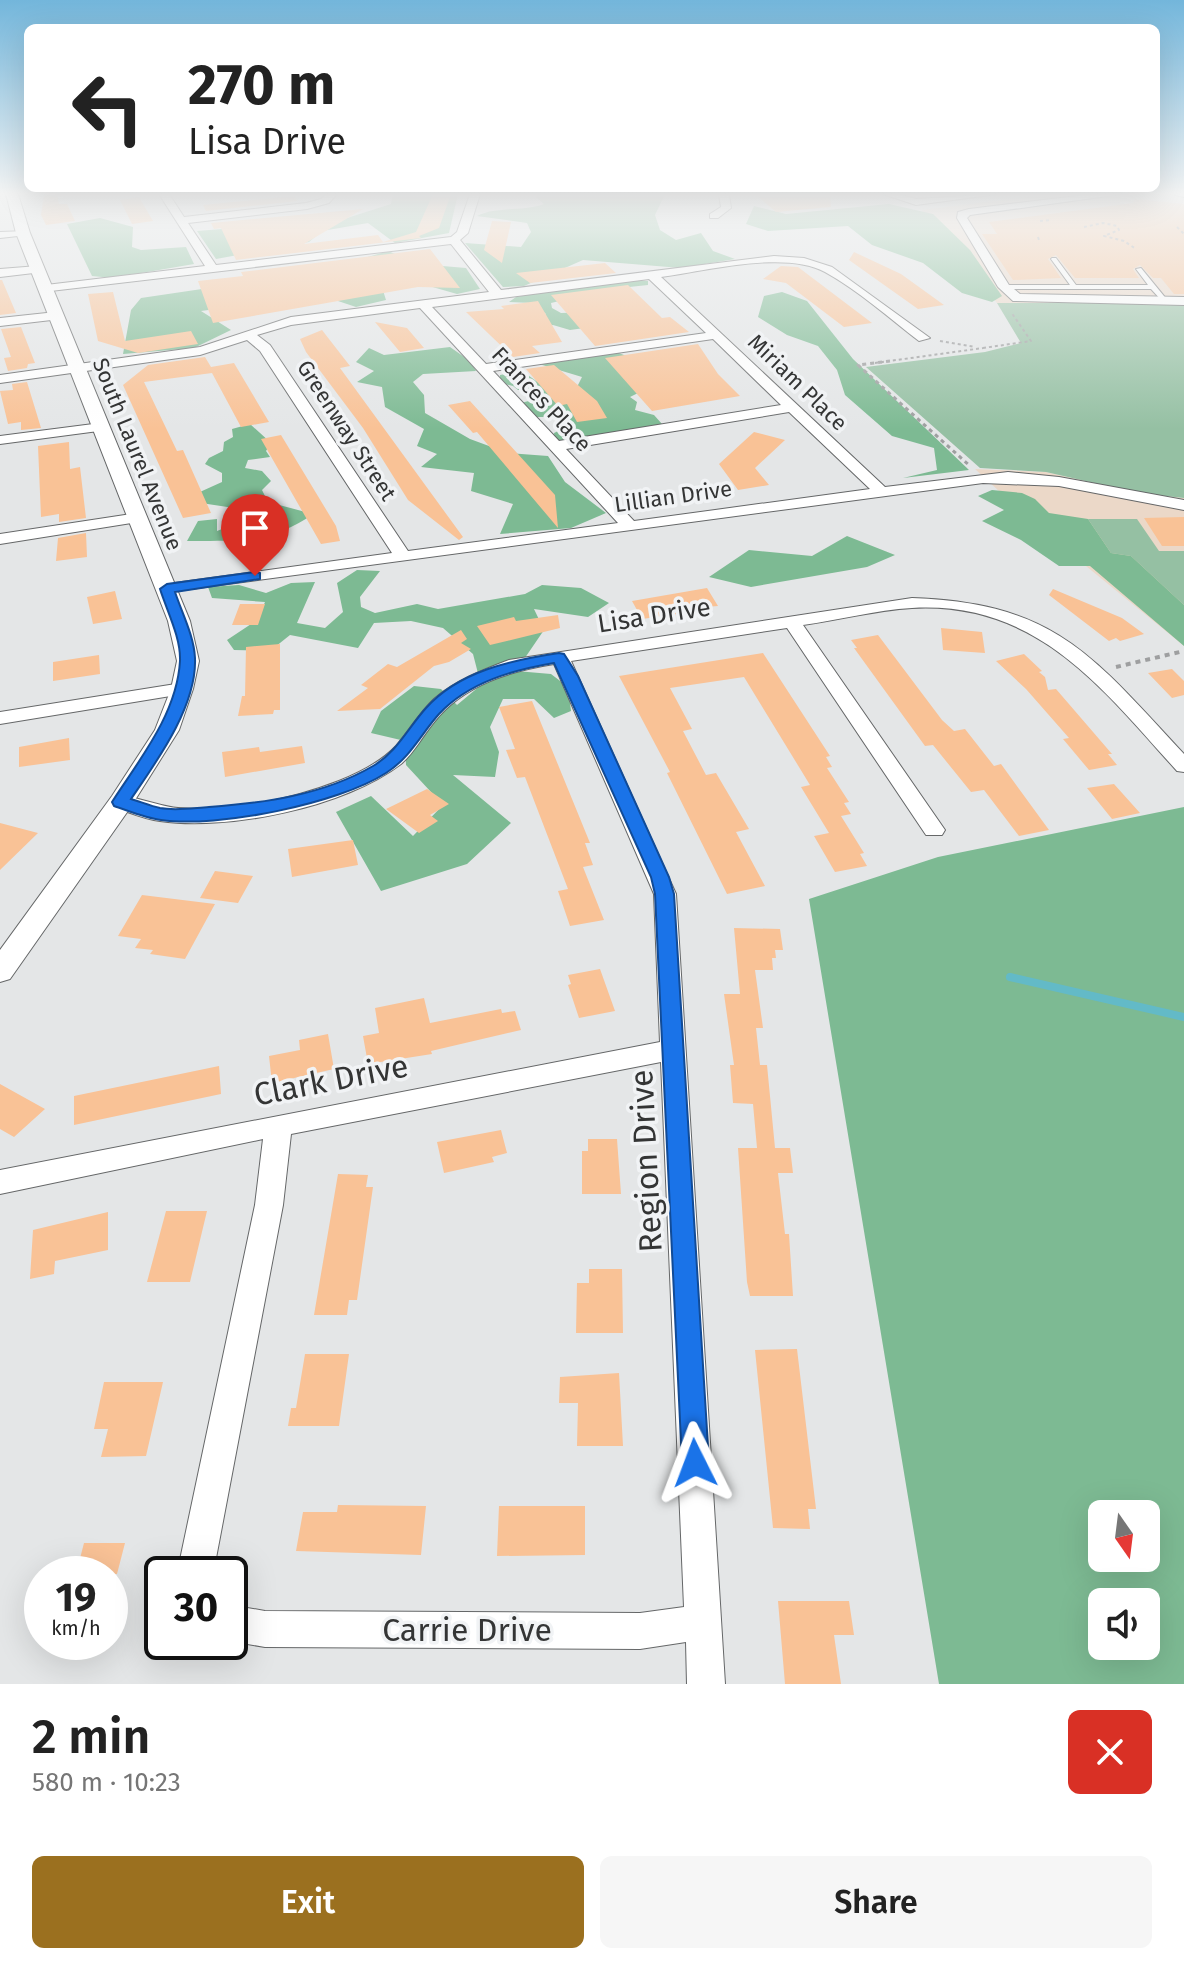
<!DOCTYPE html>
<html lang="en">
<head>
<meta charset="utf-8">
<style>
  body { margin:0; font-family:"Fira Sans",sans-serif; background:#f6f6f6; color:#222; height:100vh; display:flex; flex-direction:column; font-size:30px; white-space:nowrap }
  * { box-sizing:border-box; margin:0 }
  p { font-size:26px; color:#767676 }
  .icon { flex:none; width:44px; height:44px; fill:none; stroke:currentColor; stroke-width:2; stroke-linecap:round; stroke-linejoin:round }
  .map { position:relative; height:1684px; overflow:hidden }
  .side { display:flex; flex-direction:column; background:#fff; flex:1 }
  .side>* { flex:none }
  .guide { position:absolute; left:24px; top:24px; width:1136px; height:168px; border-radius:12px; box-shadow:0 8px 32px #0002; background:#fff; color:#222; overflow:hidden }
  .needle { width:52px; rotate:166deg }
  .controls { position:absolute; left:1088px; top:1500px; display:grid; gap:16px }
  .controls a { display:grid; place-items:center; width:72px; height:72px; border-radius:12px; background:#fff; box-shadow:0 8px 32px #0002; font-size:40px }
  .speed { position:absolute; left:24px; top:1556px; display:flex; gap:16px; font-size:40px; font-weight:700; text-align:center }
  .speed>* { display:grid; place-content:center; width:104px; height:104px; border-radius:50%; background:#fff; box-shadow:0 8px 32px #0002; line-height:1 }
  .speed small { font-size:20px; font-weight:400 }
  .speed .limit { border:4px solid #111; border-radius:12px; background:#fff; color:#111 }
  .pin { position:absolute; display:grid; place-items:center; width:68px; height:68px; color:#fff; margin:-82px -34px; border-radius:50% 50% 50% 0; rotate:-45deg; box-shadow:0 0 8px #0007 }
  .pin .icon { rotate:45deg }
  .me { position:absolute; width:88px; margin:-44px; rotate:357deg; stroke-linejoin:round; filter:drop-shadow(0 0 6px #0008) }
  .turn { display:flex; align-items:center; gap:28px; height:168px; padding:0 32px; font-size:36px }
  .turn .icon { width:104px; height:104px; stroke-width:2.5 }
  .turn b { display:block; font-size:56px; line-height:68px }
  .round { display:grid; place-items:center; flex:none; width:84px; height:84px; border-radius:12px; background:#f6f6f6 }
  .overview { display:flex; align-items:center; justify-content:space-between; height:136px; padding:0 32px }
  h1 { font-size:48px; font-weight:600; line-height:60px }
  .cta { display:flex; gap:16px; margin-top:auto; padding:16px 32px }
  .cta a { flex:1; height:92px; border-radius:12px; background:#9b701f; color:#fff; font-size:32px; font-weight:600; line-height:92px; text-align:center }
  .cta a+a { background:#f6f6f6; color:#222 }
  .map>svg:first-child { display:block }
  .education { fill:#ebd8c8 }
  .green { fill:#95c0a3 }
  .forest { fill:#7dba93; fill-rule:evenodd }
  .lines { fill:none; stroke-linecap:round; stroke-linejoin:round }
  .stream { stroke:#63bac7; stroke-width:8 }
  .building { fill:#f9c296 }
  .service-casing { stroke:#656768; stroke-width:2 }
  .minor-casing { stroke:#656768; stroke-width:2 }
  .tertiary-casing { stroke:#656768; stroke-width:2 }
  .path-far2 { stroke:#9e9fa0; stroke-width:2; stroke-dasharray:3 3; stroke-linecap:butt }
  .path-far1 { stroke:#9e9fa0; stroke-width:3; stroke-dasharray:4 4; stroke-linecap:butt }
  .path { stroke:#9e9fa0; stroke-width:4; stroke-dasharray:5 5; stroke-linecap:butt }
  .service { fill:#fff; fill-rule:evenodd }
  .minor { fill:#fff; fill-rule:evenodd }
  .tertiary { fill:#fff; fill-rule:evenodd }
  .route { fill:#1a73e8; stroke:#114b97; stroke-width:2 }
  .labels { text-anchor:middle; stroke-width:7; stroke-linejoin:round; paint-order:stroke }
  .far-street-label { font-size:22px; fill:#343535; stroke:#f1f3f5 }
  .street-label { font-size:26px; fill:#343535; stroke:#f1f3f5 }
  .near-street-label { font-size:32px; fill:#343535; stroke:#f1f3f5 }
</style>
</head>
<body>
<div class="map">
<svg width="1184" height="1684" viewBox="0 0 1184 1684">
  <rect width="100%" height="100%" fill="#e4e6e7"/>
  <path class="education" d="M1051,194H1184V303H997L922,210Z
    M975,469L1046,472L1138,493L1184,498V646L1037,526Z"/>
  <path class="green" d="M997,303H1184V498L1138,493L1046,472L980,468L866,367L985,352L1021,343Z
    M1088,519H1137L1159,551H1184V605L1131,556L1111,553Z"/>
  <path class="forest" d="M393,194H458L449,233L395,243L368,223L322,231L309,242L216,259L197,231L344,219L391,204Z
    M539,194H665L655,215L660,230L676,240L701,233L713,251L735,259L681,268L583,260L524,286L503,287L465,243L521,247L531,232L527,223L477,216C497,206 522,212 544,204L536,197Z
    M889,204L933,214L970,250L1002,296L992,302L962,293L923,263L872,245L848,226L768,231L746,224L754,206L786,214Z
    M100,218L133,227L132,247L141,250L186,247L194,264L112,278L92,276L67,224Z
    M388,251L419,264L466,268L480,289L457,294L415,282L380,281L386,300L356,307L320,295L201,311L231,330L194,348L123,354L131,310L141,298L317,272Z
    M630,280L648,281V285L610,289L551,303L552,308L561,313L591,312L613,324L570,330L553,325L528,330L546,314L532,303L509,302L516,297L544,292Z
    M782,292L807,301L853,359L969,470L903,478L937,470L934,448L892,436L845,395L837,370L818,346L787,335L758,317L764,296Z
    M450,347L470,361L476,371L423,374L413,382L424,395L425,413L470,439L508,453L548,456L565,482L606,513L571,528L500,534L513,504L471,491L474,473L421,467L437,454L417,446L424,429L385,407L382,387L357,382L374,371L356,362L369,348L384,355Z
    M619,353L653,367L646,389L630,397L637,402L635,410L654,415L662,424L618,434L555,441L554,433L569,426L555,417H533L521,403L544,397L536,390H518L513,386L500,383V375L522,371L549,390L578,385L582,377L539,364Z
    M250,424L271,443L266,451L270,457L248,460L245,468L262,471L271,481L262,490L268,502L313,514C273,543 234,541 187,541L198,521L217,519V531L245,520L234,508L201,503L191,496L222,482V473L205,464L209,458L223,451L224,442L233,437L232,429Z
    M992,490L1022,493L1035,499L1049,513L1088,519L1111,553L1131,556L1184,605V646L1090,566H1059L1021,540L982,521L1004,510L978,496Z
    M847,536L895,555L867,567L751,587L709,577L749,550L812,556Z
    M357,570L380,571L360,597L361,607L375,613L417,604L438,609L525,594L542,585L581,588L609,603L588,617L534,609L544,630L516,671L551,674L568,687L571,711L554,718L534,699H503L490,727L499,752L495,777L453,775L511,823L467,864L381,891L336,812L371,796L413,836L443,805L406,765L405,741L371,733L381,711L414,686L441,689L457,705L481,685L473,654L443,628L411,621L374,623L358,648L290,635L270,651L234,650L227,640L257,620L265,602L212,598L208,587L239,585L266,593L291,583L315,582L297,623L325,628L343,612L337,583Z
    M1184,807V1684H939L809,899L938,857ZM1102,1514H1146V1558H1102ZM1102,1602H1146V1646H1102Z"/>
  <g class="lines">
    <path class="stream" d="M1010,977L1184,1017"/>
  </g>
  <path class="building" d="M44,194H57L59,204H67L75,221L46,225L41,215Z
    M433,194H451L439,228L419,236L421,238L236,260L221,228L214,229L211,223L363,209L304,244L378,235L383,242L416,232Z
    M755,194H830L831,207L776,212Z
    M294,196L297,201L206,211L203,205Z
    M139,197L143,204L153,221L132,224L120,200Z
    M1135,199L1184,204V294H1174L1161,278H1153L1140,265L1133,269L1139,278H1075L1056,255L1048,259L1061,278L1013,280L982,234H997L989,222L1133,203Z
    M492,221L511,222L502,263L484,250Z
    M430,249L460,288L418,287L213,323L198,281L243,276L241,272Z
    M854,252L901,274L944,305L918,309L849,260Z
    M605,263L616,273L530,283L516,273Z
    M781,266L798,267L872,323L844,327L786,283L763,279Z
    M0,280H2L16,313L0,315Z
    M628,285L662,318L670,317L689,332L595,346L551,295Z
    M113,292L125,341L191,331L198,344L138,353L98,341L88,294Z
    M538,301L562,342L532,346L540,353L513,357L466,312L504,309L501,306Z
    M375,322L407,328L424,348L400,352Z
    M21,327L35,363L28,364L27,368L8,371L4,358L11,357L1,329Z
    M322,330L350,366L340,368L463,537L459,540L408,500L363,428L306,352L300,339Z
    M698,344L718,374L740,396L652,411L605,358Z
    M205,357L211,367L234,363L269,422L241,427L212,373L144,382L177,451L183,450L211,513L183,518L123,385L148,365Z
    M554,365L597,401L607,418L577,422L567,404L558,406L526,369Z
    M27,382L41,428L21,430V422L8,424L0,391L13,390L12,384Z
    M470,401L555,495L558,528L477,432L473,433L448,405Z
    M754,432L785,440L755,468L769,485L738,490L719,464Z
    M281,435L336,526L340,541L321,544L261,439Z
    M69,442L70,469L80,467L86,518L59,522V514L41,517L38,446Z
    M1184,517V546H1162L1144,518Z
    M86,533L87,557L56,561L58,538Z
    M707,588L718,606L705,607L706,610L642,619L632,601Z
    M1053,589L1122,618L1144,634L1120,641L1116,638L1109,641L1049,595Z
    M115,591L122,619L93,624L87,597Z
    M240,604H265L258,625H232Z
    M558,615L560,628L490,645L477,626L514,617L516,621Z
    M941,628L982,632L985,653L943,650Z
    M461,630L467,639L461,643L471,649L449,662L434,666L380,709L337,711L368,688L361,685L388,664L397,667Z
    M878,635L942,720L954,731L965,729L994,766L1001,764L1049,830L1019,836L984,790L971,792L933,745L925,746L854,648H857L851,640Z
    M280,644V710H274L273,714L238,716L242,696H245L246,647Z
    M763,653L830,756L826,757L832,767L827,768L849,802L844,803L851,814L841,816L864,853L860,854L867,866L835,872L814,836L829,833L801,787L810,785L744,677L670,688L692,729L683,731L706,775L716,773L749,829L736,832L765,886L727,894L667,773L670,772L619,676Z
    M1024,654L1042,671L1039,672L1045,677L1048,690L1056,689L1112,754H1108L1117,765L1089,770L1063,739L1069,738L1026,689L996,661Z
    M99,655L100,674L53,681V662Z
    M1172,669L1184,681V695L1172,698L1148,673Z
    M532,701L590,843H585L593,865L583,867L604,920L570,926L558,891L568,889L525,777L517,778L506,750L515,749L499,707Z
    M69,738L70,760L19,767V747Z
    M302,746L305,763L225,777L222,752L259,747L260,752Z
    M1114,784L1140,813L1112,819L1087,788Z
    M427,789L449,804L430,815L438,821L419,833L386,809Z
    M0,823L38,833L0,870Z
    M353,840L358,865L292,877L288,849Z
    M215,871L253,876L238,903L200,898Z
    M142,895L215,904L185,959L150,954L153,950L135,948L141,939L118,936Z
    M734,928L780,929L783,950H775L776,958H772L773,970H755L763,1028H756L760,1065H767L775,1148H790L793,1173H778L785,1234H789L793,1296H750L747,1282L738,1148H757L753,1104L733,1103L730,1065H734L724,994H740Z
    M600,969L615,1011L579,1018L568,985L571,984L568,975Z
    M424,998L430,1023L501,1009L502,1013L515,1011L521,1030L431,1051L432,1054L368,1064L363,1036L379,1033L375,1008Z
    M328,1034L334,1069L272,1083L269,1056L300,1050L299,1040Z
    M219,1066L221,1094L74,1125V1096Z
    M0,1084L45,1109L14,1137L0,1129Z
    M501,1130L507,1153L492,1157L494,1162L444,1173L437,1142Z
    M588,1139H617L621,1194H582V1151H588Z
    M338,1174L368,1175L366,1187H373L357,1300H349L347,1315H314Z
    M166,1211H207L190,1282H147Z
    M108,1212V1250L55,1261L54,1274L30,1279L33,1230Z
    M589,1269H622L623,1333H576L577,1283H589Z
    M797,1349L816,1509H808L810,1529L773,1528L755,1350Z
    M305,1354H349L339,1426H288L291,1408H296Z
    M619,1373L623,1446H577L578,1403H559L560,1377Z
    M104,1382H163L146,1456L101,1457L108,1429H94Z
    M338,1505L426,1506L421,1555L296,1551L303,1512H337Z
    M499,1506H585V1555L497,1556Z
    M84,1543H125L117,1574H76Z
    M778,1601H849L854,1635H834L841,1684H785Z"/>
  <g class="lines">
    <g class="service-casing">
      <path id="service" d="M1175,194H1184V197L1175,195Z
        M1052,258H1056L1076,285H1148L1136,269L1141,268L1168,301L1163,302L1151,289H1004L1001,287L1004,285H1070L1051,259Z"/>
    </g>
    <g class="minor-casing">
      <path id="minor" d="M159,194H169L184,217L306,203L321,199L326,194H337L329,203L307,209L188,223L216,265L451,237L457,232L470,194H480L468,233L460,240L501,290L774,256L804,258L832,267L930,338L919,341C889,318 858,290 825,272C785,250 705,271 661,277L885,487L1008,472L1059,477L1184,500V510L1059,486L983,483L161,593L158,589L167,584L392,553L260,351L247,340L200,355L0,383V375L200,347L291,317L489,292L451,244L42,292V286L46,285L205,266ZM649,279L706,333L486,364L432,307ZM420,308L618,523L408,551L270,345L257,335L291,325ZM713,339L781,405L559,441L493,371ZM789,412L870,489L634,521L566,449Z
        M719,194H729L731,208L718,218H710V214L721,207Z
        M883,194H898L916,199L997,194L916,205Z
        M1094,194H1122L970,215L967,218L1009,285L1020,294L1184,297V305L1013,301L998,287L957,218L958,212L969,209Z
        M27,231V235L0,238V232Z
        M38,266L42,268V272L0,277V269Z
        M56,312L60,313V319L0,326V318Z
        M101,423L108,427L106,430L0,444V436Z
        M138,513L144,515V521L0,544V534Z
        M912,598C1055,603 1092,655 1184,754V772L1177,771C1101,687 1037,601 912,608C876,610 839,620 803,625L945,830L942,835H926L787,628L571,661L676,894L725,1684H687L686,1642L640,1649L265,1647L230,1641V1605L265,1611L640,1613L684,1607L661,1062L291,1134L283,1205L213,1574H177L255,1205L263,1139L0,1194V1170L660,1042L654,894L554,664C510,671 464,685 435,721C423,735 415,752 401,764C345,807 229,831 160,821C144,819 129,812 113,807L110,802L113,797C129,793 159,807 178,808C231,812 290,800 339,781C359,773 381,762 396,746C409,731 419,713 434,699C456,680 483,670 509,660Z
        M182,683L192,689L189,693L0,724V712Z"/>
    </g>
    <g class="tertiary-casing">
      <path id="tertiary" d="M6,194H18L30,233L190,621L199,661L193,689L179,730L130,808L10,979L0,982V950L112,796L155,730L171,689L177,661L168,621L16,233Z"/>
    </g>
    <path class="path-far2" d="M1040,221L1051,220
      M1084,227L1103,223L1117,226L1119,230L1104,236L1124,241L1136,249
      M1177,227L1184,234
      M1038,237L1039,240
      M940,341L975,347
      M983,348L1031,341L1011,312
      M875,363L983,348"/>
    <path class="path-far1" d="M890,361L858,365L970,466"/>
    <path class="path" d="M1116,667L1184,651"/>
    <use href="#service" class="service"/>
    <use href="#minor" class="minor"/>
    <use href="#tertiary" class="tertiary"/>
  </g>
  <linearGradient id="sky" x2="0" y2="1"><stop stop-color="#73b6db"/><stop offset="0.45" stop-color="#f3f4f4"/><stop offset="1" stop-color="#f3f4f4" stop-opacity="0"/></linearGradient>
  <rect width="1184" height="429" fill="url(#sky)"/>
  <path class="route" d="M255,572L260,573V579L175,592C182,613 194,636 195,658C197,706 157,761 131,799C141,802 151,806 160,808C176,811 193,808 209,807C265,803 323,795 373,766C397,752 408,728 426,708C459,671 512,660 559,653L564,654L578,676L669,877L674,894L709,1463L705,1472L695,1477L686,1472L682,1463L655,894L651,877L554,663C513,670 469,682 439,714C421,734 410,758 386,773C338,804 218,828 161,820C146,818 129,811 114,806L112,802C139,760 177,714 180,661C181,638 167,611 160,589L167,584Z"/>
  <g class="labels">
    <g class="far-street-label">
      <text transform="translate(798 382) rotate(44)" y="8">Miriam Place</text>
      <text transform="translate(542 399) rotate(47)" y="8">Frances Place</text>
      <text transform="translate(347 430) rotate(57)" y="8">Greenway Street</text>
      <text transform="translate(138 454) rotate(68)" y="8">South Laurel Avenue</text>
      <text transform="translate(673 496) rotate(-8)" y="8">Lillian Drive</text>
    </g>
    <g class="street-label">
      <text transform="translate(654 615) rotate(-9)" y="9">Lisa Drive</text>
    </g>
    <g class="near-street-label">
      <text transform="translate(331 1080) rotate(-11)" y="11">Clark Drive</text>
      <text transform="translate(646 1161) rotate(-93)" y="11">Region Drive</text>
      <text x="467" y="1641">Carrie Drive</text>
    </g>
  </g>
</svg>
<div class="controls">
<a><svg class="needle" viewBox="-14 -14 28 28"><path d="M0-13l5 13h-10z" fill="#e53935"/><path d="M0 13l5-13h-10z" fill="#767676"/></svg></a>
<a><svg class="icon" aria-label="sound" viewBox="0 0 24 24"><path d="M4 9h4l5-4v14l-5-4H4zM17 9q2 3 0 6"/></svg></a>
</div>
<div class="speed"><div>19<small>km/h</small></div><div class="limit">30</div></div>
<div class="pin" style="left:255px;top:576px;background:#d93025"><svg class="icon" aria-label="arrive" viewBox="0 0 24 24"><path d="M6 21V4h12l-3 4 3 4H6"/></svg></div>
<svg class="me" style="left:695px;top:1463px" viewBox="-20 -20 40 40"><path d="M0-17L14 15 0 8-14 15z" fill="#1a73e8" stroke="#fff" stroke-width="4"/></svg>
<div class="guide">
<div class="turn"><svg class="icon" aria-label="left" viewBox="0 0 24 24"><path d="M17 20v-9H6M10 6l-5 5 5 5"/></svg><div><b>270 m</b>Lisa Drive</div></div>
</div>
</div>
<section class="side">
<div class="overview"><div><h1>2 min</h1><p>580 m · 10:23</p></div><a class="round" style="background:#d93025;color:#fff"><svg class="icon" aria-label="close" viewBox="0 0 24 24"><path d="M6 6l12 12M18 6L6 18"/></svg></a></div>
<div class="cta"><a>Exit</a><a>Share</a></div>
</section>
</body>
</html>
